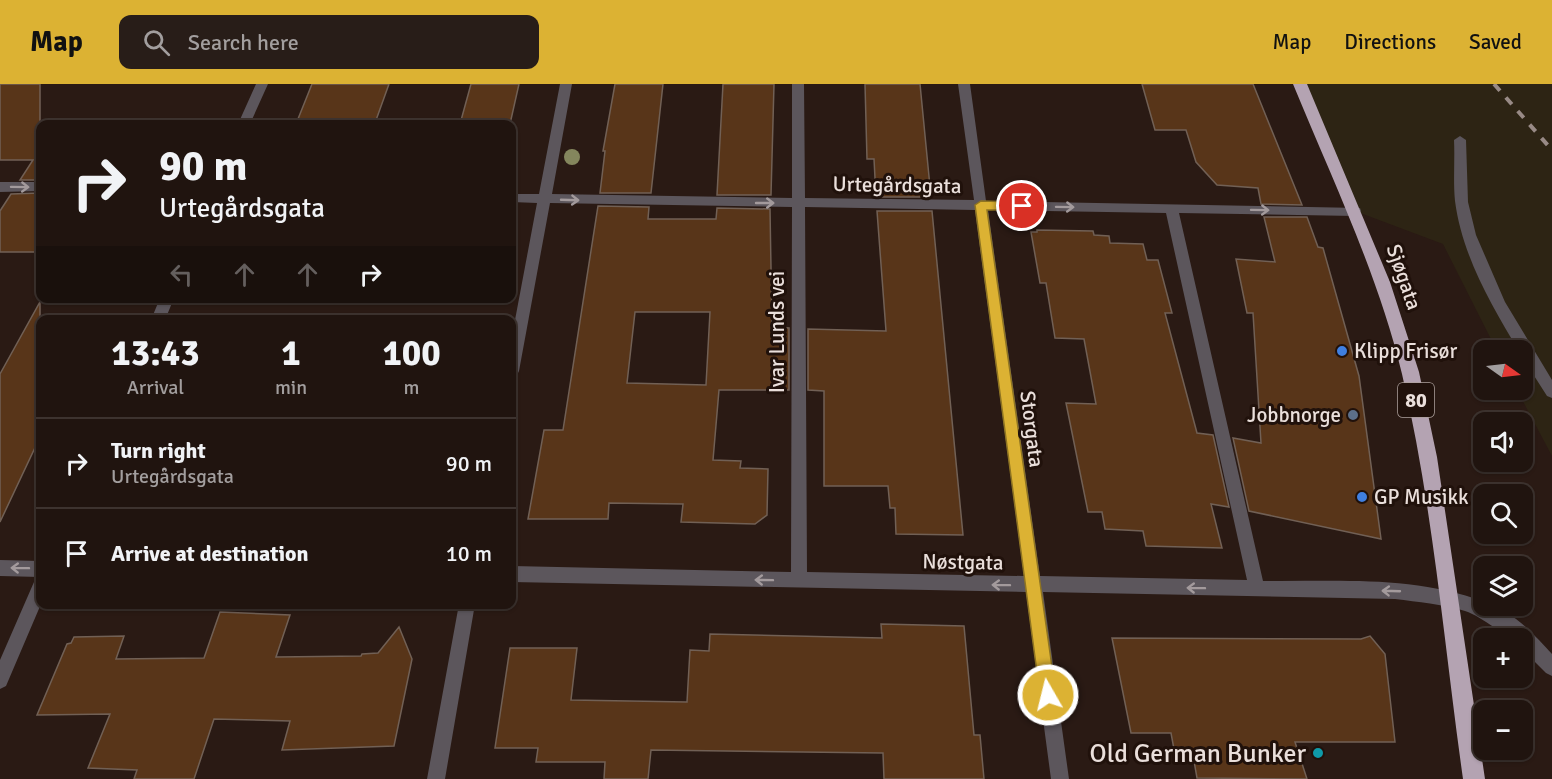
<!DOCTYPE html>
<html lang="en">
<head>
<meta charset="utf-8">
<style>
  body { margin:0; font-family:Signika,sans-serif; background:#281d18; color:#f1f3f6; height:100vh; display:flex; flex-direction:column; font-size:22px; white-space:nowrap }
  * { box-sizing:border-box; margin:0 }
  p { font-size:20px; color:#a29e9e }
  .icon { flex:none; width:33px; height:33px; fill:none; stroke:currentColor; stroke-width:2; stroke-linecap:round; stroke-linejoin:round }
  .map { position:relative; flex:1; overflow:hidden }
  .panel { position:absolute; left:36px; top:231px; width:480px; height:294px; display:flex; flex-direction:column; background:#20140f; border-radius:12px; box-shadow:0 2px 4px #0004,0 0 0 2px #3d332f }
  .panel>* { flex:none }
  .guide { position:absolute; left:36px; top:36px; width:480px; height:183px; border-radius:12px; box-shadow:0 2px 4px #0004,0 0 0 2px #3d332f; background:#20140f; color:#f1f3f6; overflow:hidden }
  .needle { width:39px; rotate:104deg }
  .fabs { position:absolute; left:1473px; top:256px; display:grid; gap:12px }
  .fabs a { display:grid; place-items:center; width:60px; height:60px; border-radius:12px; background:#20140f; box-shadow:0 2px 4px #0004,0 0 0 2px #3d332f; font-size:30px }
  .pin { position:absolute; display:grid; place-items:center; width:51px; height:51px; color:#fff; margin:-26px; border:3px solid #fff; border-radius:50%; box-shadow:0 2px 6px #0007 }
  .me { position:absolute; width:66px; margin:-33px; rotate:352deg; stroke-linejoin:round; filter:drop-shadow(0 0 4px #0008) }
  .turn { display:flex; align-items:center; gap:21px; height:126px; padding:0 24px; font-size:27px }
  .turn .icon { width:78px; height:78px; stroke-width:2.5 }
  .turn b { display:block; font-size:42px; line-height:51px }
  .lanes { display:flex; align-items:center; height:57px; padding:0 24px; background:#0003; justify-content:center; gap:30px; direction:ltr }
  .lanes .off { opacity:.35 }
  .eta { display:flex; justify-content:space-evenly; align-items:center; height:102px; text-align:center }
  .eta b { font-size:36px; font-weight:700; line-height:42px }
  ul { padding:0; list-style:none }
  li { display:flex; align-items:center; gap:18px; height:90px; padding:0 24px; border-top:2px solid #3d332f }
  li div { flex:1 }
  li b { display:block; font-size:22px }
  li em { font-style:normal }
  header { display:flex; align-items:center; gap:36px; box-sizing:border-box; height:84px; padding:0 30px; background:#dcb233; color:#111 }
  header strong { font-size:28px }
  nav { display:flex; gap:33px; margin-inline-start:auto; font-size:21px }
  .search { width:420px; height:54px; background:#281d18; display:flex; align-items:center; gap:15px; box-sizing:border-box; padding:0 21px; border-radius:12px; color:#a29e9e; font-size:22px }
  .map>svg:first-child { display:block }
  .industrial { fill:#2d2414 }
  .building { fill:#583519; stroke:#716055; stroke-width:1.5; fill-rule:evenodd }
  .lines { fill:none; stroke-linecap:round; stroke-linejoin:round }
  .minor { fill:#5c565c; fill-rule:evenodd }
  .highway { fill:#b4a3b2; fill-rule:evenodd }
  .rail { stroke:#988a86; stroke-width:4; stroke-dasharray:9 9; stroke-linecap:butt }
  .tree { fill:#84865d }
  .oneway { stroke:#a39a9c }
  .route { fill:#dcb233; stroke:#8f7421; stroke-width:1.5 }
  .shop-dot { fill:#3f7fe0; stroke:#20110b; stroke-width:2 }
  .service-dot { fill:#5c6f8a; stroke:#20110b; stroke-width:2 }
  .culture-dot { fill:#0f9aa8; stroke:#20110b; stroke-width:2 }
  .labels { text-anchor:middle; stroke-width:6; stroke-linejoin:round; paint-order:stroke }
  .shield { fill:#20110b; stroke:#ada19d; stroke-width:1.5 }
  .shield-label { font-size:20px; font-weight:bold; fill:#eadfdb }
  .street-label { font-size:21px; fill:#eadfdb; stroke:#20110b }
  .poi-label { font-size:21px; fill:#eadfdb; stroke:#20110b; text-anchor:start }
  .near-poi-label { font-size:26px; fill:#eadfdb; stroke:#20110b; text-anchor:end }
</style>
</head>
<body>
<header>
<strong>Map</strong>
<div class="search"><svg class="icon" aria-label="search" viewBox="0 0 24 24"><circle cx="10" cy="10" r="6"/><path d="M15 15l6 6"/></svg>Search here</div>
<nav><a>Map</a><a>Directions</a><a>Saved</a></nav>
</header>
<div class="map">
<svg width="1552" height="695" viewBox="0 0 1552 695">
  <rect width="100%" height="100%" fill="#2a1a14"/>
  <path class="industrial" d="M1300,0H1552V372L1517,306H1522V267H1497L1443,160L1355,127Z"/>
  <path class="building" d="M0,0H40V96H20L33,76H0Z
    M312,0H389L375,39L296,40Z
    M471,0H519L510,40H460Z
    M615,0H663L651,109H600L605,67H603Z
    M723,0H774L771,111H717Z
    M865,0H920L931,113H876L874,75H867Z
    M1142,0H1253L1302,121L1261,120L1258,104L1217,101L1196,78L1186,46H1155Z
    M40,109V168H0V127L11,110Z
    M598,122L649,123L648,135H716L717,124L770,125L772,243L789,244V306H719L713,376L741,377L740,384L768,385L767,431L755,440L681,438L683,420L609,419L608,435H528L544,346H563ZM635,228H710L706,301L627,299Z
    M877,127H932L963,451L896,450L895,424H890L888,402H824V307L808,306V245L886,247Z
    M1264,133H1307L1318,163L1323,164L1359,292L1381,455L1249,427L1233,354L1261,359L1253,229H1247L1236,175L1275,178Z
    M1037,146L1093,147L1094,151L1109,152L1110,159L1143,160L1147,176H1158L1172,229H1165L1197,349L1213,351L1229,423L1211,420L1222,464L1146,462L1143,447L1105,445L1102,428H1088L1066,319L1096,320L1084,255L1055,254L1046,199H1040L1031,148H1037Z
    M40,218V353L0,438V290Z
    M220,528L290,531L276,573L361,572L362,570L378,569L399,543L412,575L394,662L282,666L290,637L214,635L194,695H134L137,686L88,684L110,630L37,631L67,560L71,559L74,553L124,552L116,575L204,574Z
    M881,540L964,542L974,651H980L984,695H884L883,669L651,666L648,695H604L605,678H536L538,664H495L510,564H577L571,616L687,618L690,566L709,567L710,550L882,554Z
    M1370,552L1385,570L1395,658H1295L1307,695L1197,694L1194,677L1176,676L1171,649H1131L1112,554L1361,555Z"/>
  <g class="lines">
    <path class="minor" d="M256,0H268L250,40H238Z
      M560,0H572L552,110L792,114V0H804L805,114L974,116L958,0H970L986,117L1360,124L1361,127L1355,132L1179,129L1263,497C1336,498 1414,491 1484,518V522C1510,522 1535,552 1552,570V592L1546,589L1522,565V555C1505,555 1484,533 1465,527C1442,520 1418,518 1395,515L1043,508L1069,695H1051L1026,508L512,498V482L791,488L792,123L550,119L519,287L517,291L512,293V252L537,119L512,118V110H539ZM805,123L975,126L1024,492L807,488ZM988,126L1166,129L1247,496L1040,492Z
      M1460,52L1466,56L1468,118L1476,151L1505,218L1552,296V314L1547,312L1522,273V267H1519C1491,221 1462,171 1455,117C1453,97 1455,76 1454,56Z
      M0,98H40V107L0,108Z
      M160,214H174L165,236H151Z
      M0,476L40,477V493L0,492Z
      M40,496L41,520L6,602L0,605V576L34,498Z
      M459,520H475L445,695H427Z"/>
    <path class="highway" d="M1293,0H1307L1390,198L1419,288L1437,373L1485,695H1463C1444,560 1433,422 1402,290C1378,190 1332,95 1293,0Z"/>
    <path class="rail" d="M1494,0L1552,66"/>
  </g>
  <circle class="tree" cx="572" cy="73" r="8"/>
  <defs><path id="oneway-shaft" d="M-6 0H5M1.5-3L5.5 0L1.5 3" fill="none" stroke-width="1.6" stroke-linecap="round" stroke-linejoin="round" transform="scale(1.5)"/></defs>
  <g class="oneway">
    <use href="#oneway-shaft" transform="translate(20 103) rotate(1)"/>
    <use href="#oneway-shaft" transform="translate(570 116) rotate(2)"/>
    <use href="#oneway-shaft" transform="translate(765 119)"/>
    <use href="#oneway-shaft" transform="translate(1065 123) rotate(1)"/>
    <use href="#oneway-shaft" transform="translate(1260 126) rotate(1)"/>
    <use href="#oneway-shaft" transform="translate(20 484) rotate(-179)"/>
    <use href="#oneway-shaft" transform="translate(764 496) rotate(-179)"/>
    <use href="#oneway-shaft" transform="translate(1001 501) rotate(-179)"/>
    <use href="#oneway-shaft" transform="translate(1196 504) rotate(-179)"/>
    <use href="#oneway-shaft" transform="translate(1391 507) rotate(-178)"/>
  </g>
  <path class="route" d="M981,117L1022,118L1027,122L1022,126H987L1056,611L1053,617L1048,619L1042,617L1040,611L975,121Z"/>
  <g class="shop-dot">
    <circle cx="1342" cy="267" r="6"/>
    <circle cx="1362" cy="413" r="6"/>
  </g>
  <circle class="service-dot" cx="1353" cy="331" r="6"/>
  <circle class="culture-dot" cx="1318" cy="669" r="6"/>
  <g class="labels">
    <rect class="shield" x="1398" y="299" width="36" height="34" rx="4.5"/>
    <g class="shield-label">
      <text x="1416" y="323">80</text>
    </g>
    <g class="street-label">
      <text transform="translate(897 101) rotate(1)" y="7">Urtegårdsgata</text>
      <text transform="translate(1404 193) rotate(71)" y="7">Sjøgata</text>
      <text transform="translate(777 248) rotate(-90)" y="7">Ivar Lunds vei</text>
      <text transform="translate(1032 345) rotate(83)" y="7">Storgata</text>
      <text transform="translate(963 478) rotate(1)" y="7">Nøstgata</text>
    </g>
    <g class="poi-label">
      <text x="1354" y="274">Klipp Frisør</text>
      <text x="1341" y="338" text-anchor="end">Jobbnorge</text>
      <text x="1374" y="420">GP Musikk</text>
    </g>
    <g class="near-poi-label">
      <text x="1306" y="678">Old German Bunker</text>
    </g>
  </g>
</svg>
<div class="fabs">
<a><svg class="needle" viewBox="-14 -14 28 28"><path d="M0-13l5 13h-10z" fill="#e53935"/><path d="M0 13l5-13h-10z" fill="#a29e9e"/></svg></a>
<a><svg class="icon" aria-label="sound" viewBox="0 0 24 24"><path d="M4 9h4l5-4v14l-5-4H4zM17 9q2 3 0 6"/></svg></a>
<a><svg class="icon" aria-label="search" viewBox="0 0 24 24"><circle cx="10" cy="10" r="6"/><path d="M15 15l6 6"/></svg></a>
<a><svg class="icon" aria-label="layers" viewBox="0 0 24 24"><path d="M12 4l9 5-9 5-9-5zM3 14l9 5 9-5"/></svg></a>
<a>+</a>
<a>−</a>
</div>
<div class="pin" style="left:1022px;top:122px;background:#d93025"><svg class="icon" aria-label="arrive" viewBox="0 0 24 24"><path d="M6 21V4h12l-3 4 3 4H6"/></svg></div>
<svg class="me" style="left:1048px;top:611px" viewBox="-20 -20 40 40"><circle r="17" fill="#dcb233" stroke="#fff" stroke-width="3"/><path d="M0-11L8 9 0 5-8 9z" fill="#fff"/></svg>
<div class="guide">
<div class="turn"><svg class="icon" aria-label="right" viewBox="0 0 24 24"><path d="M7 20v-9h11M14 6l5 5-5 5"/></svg><div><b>90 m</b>Urtegårdsgata</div></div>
<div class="lanes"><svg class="icon off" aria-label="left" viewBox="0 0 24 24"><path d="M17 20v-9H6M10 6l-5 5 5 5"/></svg><svg class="icon off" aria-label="ahead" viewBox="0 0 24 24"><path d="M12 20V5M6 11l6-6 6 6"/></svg><svg class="icon off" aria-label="ahead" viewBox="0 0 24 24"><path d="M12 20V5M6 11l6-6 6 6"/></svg><svg class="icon" aria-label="right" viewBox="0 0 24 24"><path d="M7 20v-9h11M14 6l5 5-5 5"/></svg></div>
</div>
<section class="panel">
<div class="eta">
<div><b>13:43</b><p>Arrival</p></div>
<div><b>1</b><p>min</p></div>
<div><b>100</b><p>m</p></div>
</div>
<ul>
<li><svg class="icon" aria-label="right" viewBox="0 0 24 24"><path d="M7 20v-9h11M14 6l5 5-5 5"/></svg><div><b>Turn right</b><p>Urtegårdsgata</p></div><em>90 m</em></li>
<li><svg class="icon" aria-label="arrive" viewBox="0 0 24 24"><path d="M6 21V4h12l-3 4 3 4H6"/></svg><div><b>Arrive at destination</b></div><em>10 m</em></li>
</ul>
</section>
</div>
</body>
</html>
